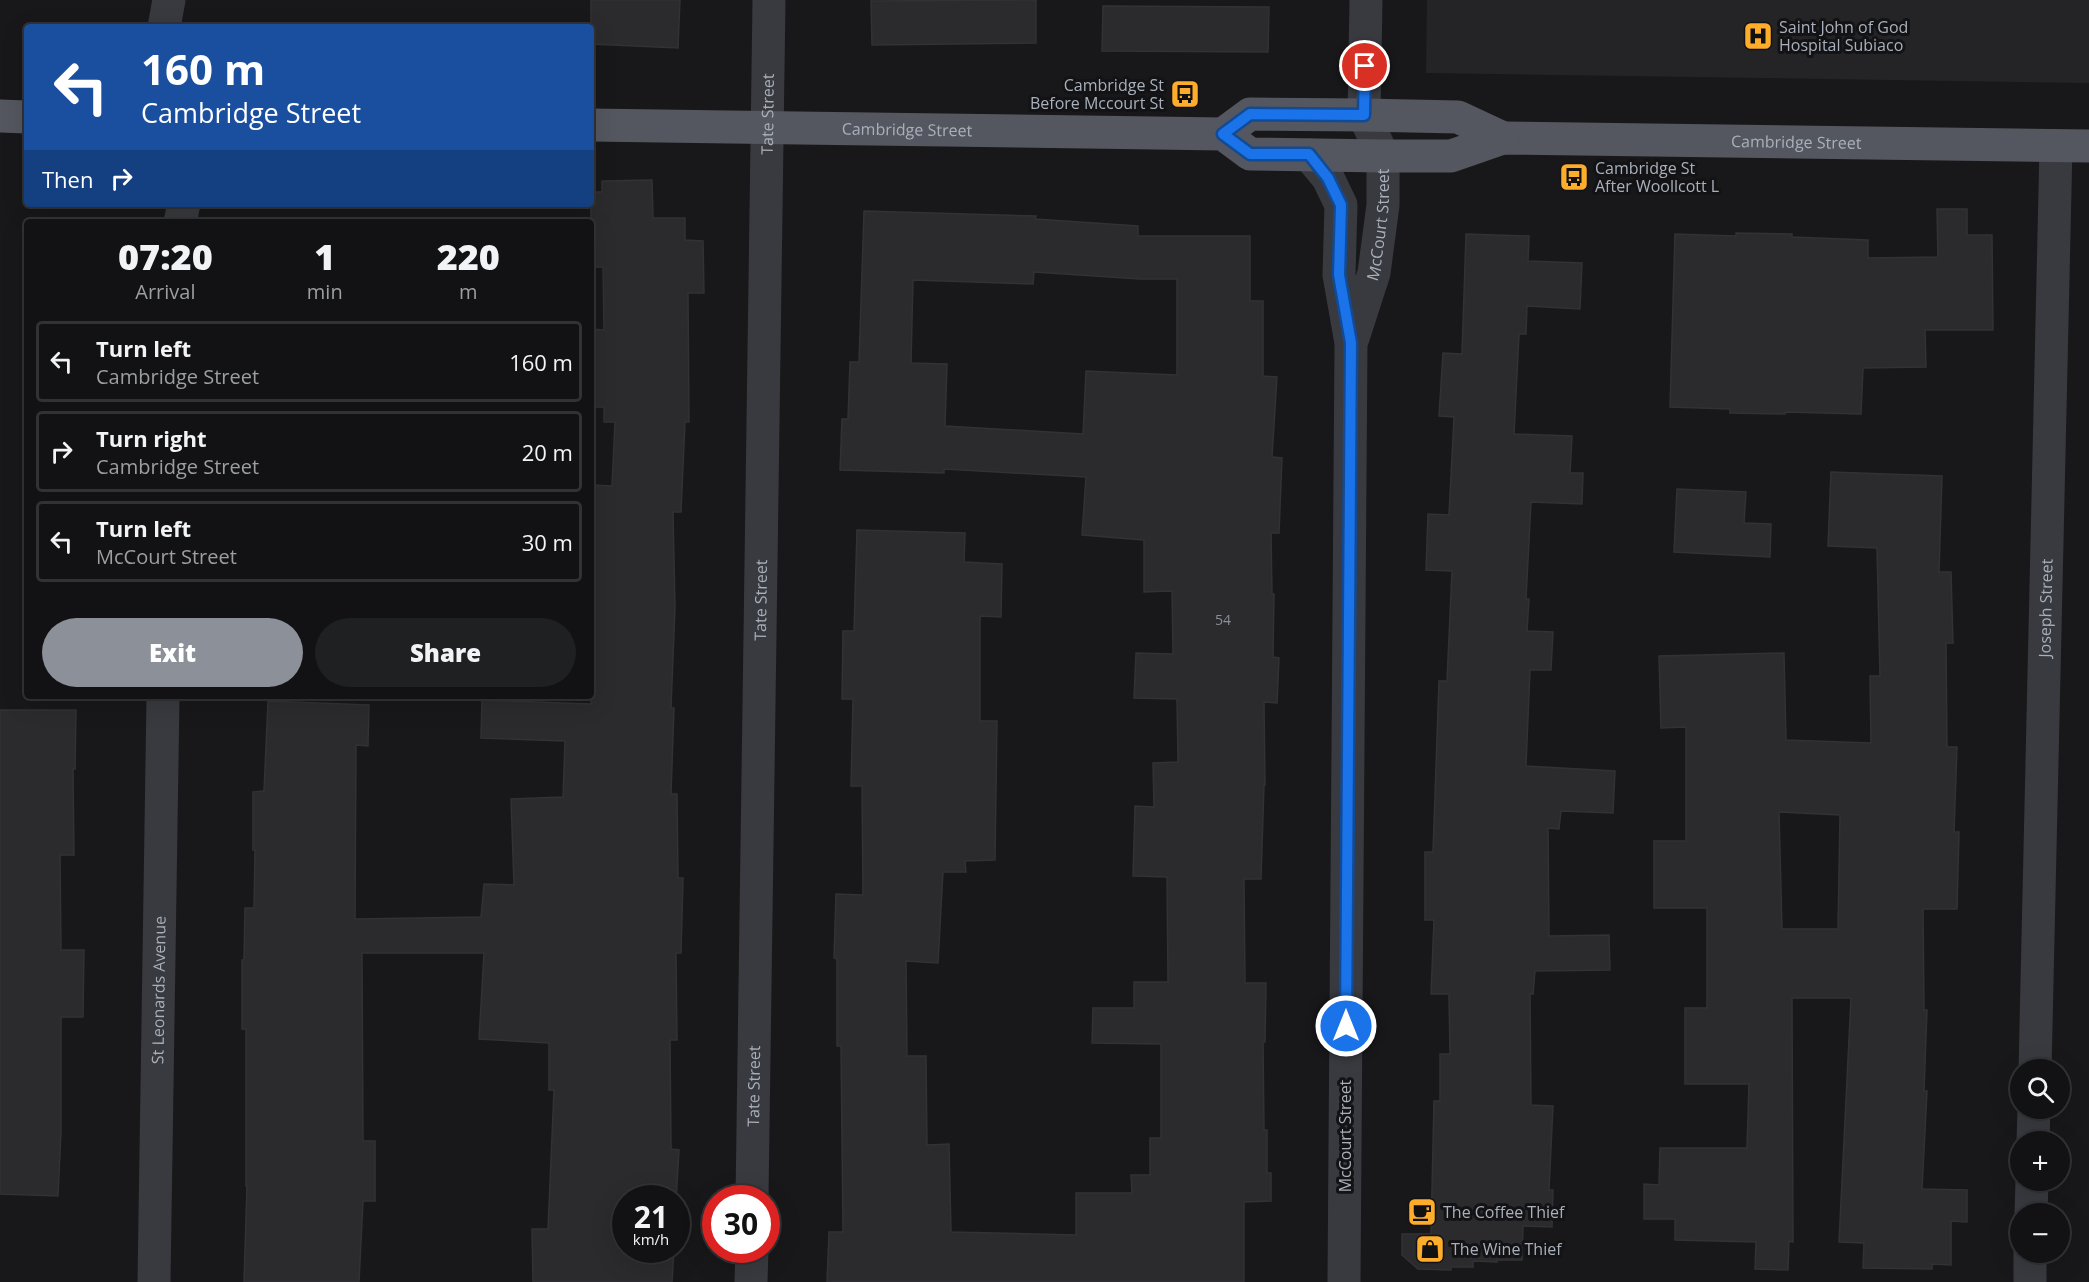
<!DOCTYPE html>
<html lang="en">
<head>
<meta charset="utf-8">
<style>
  body { margin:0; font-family:"Open Sans",sans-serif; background:#1f2022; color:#f1f3f6; height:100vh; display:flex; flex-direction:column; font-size:22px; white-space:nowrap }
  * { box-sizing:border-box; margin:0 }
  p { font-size:20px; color:#9c9ea0 }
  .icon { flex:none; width:33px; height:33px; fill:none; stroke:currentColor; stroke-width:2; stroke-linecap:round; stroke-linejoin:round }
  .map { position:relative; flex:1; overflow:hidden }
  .panel { position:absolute; left:24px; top:219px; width:570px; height:480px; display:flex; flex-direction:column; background:#121214; border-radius:6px; box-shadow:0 6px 24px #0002,0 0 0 2px #313234 }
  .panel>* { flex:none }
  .top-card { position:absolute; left:24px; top:24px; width:570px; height:183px; border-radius:6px; box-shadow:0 6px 24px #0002,0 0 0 2px #313234; background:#1a4fa0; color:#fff; overflow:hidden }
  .tools { position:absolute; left:2010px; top:1059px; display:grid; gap:12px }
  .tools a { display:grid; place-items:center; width:60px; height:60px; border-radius:50%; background:#121214; box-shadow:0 6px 24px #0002,0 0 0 2px #313234; font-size:30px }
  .speed { position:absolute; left:612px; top:1185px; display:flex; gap:12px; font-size:30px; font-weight:700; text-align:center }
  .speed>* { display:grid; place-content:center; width:78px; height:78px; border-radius:50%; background:#121214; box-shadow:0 6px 24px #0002,0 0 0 2px #313234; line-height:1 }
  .speed small { font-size:15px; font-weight:400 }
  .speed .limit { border:9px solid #d22; background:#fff; color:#111 }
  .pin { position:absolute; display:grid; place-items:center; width:51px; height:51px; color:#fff; margin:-26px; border:3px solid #fff; border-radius:50%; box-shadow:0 2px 6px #0007 }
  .me { position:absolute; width:66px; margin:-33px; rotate:0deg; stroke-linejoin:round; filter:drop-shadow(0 0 4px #0008) }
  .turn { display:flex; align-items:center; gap:21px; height:126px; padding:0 18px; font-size:27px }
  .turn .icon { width:78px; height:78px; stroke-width:2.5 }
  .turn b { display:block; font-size:42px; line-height:51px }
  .then { display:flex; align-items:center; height:57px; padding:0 18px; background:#0003; gap:12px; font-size:22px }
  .eta { display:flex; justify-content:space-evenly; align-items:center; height:102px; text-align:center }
  .eta b { font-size:36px; font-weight:800; line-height:42px }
  .primary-button { display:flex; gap:12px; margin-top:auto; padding:12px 18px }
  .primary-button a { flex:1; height:69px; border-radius:36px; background:#8c9099; color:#fff; font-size:24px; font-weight:800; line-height:69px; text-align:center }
  .primary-button a+a { background:#1f2022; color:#f1f3f6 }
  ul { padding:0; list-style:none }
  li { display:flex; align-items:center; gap:18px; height:81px; margin:0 12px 9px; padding:0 6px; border:3px solid #313234; border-radius:6px }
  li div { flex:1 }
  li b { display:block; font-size:22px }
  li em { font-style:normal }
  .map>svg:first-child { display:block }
  .built { fill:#242427 }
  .building { fill:#2b2b2e; stroke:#323236; stroke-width:1.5; fill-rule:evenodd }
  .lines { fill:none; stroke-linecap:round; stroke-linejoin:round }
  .minor { stroke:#383a3f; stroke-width:33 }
  .primary { stroke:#54575f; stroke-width:33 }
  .route-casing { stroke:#114b97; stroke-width:15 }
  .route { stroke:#1a73e8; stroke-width:10 }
  .labels { text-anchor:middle; stroke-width:6; stroke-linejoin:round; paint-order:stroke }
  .number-label { font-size:14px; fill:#898e97 }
  .poi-label { font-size:16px; fill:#a9b0bb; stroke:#131315; text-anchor:start }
  .street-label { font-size:16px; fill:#a9b0bb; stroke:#131315 }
</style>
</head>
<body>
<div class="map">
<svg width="2089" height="1282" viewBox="0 0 2089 1282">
  <rect width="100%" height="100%" fill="#18181a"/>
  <path class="built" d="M1427,0H2089V83L1426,73Z"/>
  <path class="building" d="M591,0H680L678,48L591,44Z
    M1036,0V43L872,45L871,1Z
    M1103,6L1269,7L1268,52L1102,51Z
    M652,180L653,218H685V240L703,241L704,293H688L689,422H685L681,512H673L675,607L671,708H674L671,794H677L678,878H683L681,953H676L677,1040H670L671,1149L679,1150L676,1201V1198H626V1250H674L672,1282H533L532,1229H548L554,1090H549V1043L479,1039L484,953H362L363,1141H375V1201H363L359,1282H244L247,1186H246V1029H242V960H244L245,908H254L255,850H253V792L264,791L268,701L369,705L368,746L356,745L355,919L481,917L484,884L514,885L511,799L563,797L565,741L481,738L482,700L591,704L592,485L612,486L615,422H604V407H591V329L604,330L603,267H591V192H602V181Z
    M1937,209H1967V235H1992L1993,330H1925L1926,367L1863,368L1861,414L1786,412L1785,414L1730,413V409L1670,407L1675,234L1736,236V233L1792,234V237L1868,240V258L1938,257Z
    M864,211L1036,216L1035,219L1138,226V236H1250V301H1263V376L1277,377L1272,457L1282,458L1279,533H1271L1272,594H1274L1273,657L1279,658L1277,703L1264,702L1265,785H1264L1261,879H1244L1245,983H1266L1265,1042H1263L1264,1130H1267V1173H1271V1201L1244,1202V1282H827L829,1232H843L841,1046H837V959L834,958L836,894L863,895L862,786H851L853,699H842L843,631H854L857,530L965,533L964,562L1002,564L1001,617L980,616V721H997L995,860L965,861L966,872H943L938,963L906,961L907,1056H926L927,1145L949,1144L951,1232L1076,1235V1193H1132L1131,1175H1150V1138H1161V1044L1092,1043L1093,1008H1134V982H1168L1167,877L1133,876L1135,806L1154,807L1153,763L1178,762L1177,699L1134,698L1136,653L1173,654L1172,591L1144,592V540L1082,535L1086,477L944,469V473L840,470L842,419H848L850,362H859ZM1034,272L1140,279H1177V375L1086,371L1083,434L945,426L947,364L911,363L913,280L1033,284Z
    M1466,234L1529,236L1528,261L1582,263L1580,309L1527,306L1526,334H1519L1514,434L1572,436L1570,473H1583L1582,504L1531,502L1526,599H1529L1527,631L1553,632L1551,670H1530L1526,766L1615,771L1613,813L1561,811L1559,829L1548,828L1549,936L1609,935L1610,970L1535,971L1533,994H1530L1531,1105L1553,1106L1549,1190H1553L1552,1227L1523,1226L1522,1260H1497V1262L1473,1261V1267H1451V1270L1418,1269L1402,1255V1234H1431L1434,1101H1440V1054H1450L1449,994H1431L1434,920H1425V852H1433L1439,681H1447L1452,571L1426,570L1428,514L1449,515L1454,417L1439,416L1443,353L1462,354Z
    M1831,472L1942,476L1939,572H1951L1953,643H1946L1947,747H1957L1954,832H1959L1957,909H1923L1924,1010H1927L1924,1091H1927L1922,1189L1967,1190V1222L1951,1221V1265L1932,1264V1269L1863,1268L1864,1243L1839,1242L1851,998H1792L1793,1242L1789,1241L1788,1270L1755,1269L1756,1242L1675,1240V1219H1644V1184L1659,1185L1660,1148H1747L1749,1084H1685V1008H1707V908H1654V841H1686V727L1661,728L1659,656L1784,653L1786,740L1871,743L1870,676H1880L1877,548L1828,546ZM1779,812L1840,815L1838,929H1782Z
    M1677,489L1746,492L1744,523L1771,524L1770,557L1674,552Z
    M0,710H76L75,769H73L74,855H60L61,950H84L83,1017H61V1131L58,1196L0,1194Z"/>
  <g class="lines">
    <g class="minor">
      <path d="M164,27L169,0"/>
      <path d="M1309,155L1328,178L1341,205L1339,275L1351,343L1344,1282"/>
      <path d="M180,222L184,204"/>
      <path id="s1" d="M1353,338L1374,273L1383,205V156L1364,115L1366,0"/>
      <path id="s2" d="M2035,1070L2056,146"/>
      <path d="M2033,1142L2034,1108"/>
      <path id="s3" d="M752,1198L769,0"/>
      <path d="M2031,1214L2032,1180"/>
      <path id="s4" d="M154,1282L163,696"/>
      <path d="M751,1282L752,1250"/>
      <path d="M2030,1282V1252"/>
    </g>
    <g class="primary">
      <path d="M0,116L27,117"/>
      <path id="s5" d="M591,125L1223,134L1250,154L1383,156H1451L1503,138L2089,146"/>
      <path d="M1223,134L1250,114L1364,115L1458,117L1503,138"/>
    </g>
  </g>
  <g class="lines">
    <g class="route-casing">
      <path id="route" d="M1346,1026L1351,343L1339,275L1341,205L1328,178L1309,154H1250L1223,134L1250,114L1364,115L1365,66"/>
    </g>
    <use href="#route" class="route"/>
  </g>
  <defs>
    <g id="hospital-square" transform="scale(1.5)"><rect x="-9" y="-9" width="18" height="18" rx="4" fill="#feac2c" stroke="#131315"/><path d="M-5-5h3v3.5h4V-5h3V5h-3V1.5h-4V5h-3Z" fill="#111"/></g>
    <g id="bus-square" transform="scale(1.5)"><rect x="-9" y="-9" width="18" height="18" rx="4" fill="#feac2c" stroke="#131315"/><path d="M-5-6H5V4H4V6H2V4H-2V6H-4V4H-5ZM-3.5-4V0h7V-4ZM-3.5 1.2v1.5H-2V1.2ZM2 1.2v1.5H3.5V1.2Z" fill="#111"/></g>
    <g id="cafe-square" transform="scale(1.5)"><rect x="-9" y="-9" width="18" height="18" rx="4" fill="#feac2c" stroke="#131315"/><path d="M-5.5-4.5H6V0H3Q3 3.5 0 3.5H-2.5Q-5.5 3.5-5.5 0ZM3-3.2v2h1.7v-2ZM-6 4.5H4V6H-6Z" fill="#111"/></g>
    <g id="shop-square" transform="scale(1.5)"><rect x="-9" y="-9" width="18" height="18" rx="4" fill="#feac2c" stroke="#131315"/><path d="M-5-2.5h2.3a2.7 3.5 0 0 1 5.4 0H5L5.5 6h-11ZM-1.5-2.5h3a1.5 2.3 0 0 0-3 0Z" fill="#111"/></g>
  </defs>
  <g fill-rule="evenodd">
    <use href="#hospital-square" x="1758" y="36"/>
    <use href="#bus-square" x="1185" y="94"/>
    <use href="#bus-square" x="1574" y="177"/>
    <use href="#cafe-square" x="1422" y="1212"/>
    <use href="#shop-square" x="1430" y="1249"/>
  </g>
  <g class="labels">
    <g class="number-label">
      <text x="1223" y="625">54</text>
    </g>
    <g class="poi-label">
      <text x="1779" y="33">Saint John of God<tspan x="1779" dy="18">Hospital Subiaco</tspan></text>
      <text x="1164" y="91" text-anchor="end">Cambridge St<tspan x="1164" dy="18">Before Mccourt St</tspan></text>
      <text x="1595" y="174">Cambridge St<tspan x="1595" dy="18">After Woollcott L</tspan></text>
      <text x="1443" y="1218">The Coffee Thief</text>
      <text x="1451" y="1255">The Wine Thief</text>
    </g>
    <g class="street-label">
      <text dy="6" stroke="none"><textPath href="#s3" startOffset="1084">Tate Street</textPath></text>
      <text dy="6" stroke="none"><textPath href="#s5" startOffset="316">Cambridge Street</textPath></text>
      <text dy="6" stroke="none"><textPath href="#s5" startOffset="1215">Cambridge Street</textPath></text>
      <text dy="6" stroke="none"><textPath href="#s1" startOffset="117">McCourt Street</textPath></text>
      <text dy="6" stroke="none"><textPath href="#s3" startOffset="598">Tate Street</textPath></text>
      <text dy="6" stroke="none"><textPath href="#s2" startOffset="462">Joseph Street</textPath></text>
      <text dy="6" stroke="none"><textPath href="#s4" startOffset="292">St Leonards Avenue</textPath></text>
      <text dy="6" stroke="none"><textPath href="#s3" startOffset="112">Tate Street</textPath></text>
      <text transform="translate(1345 1136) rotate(-90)" y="6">McCourt Street</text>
    </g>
  </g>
</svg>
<div class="tools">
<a><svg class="icon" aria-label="search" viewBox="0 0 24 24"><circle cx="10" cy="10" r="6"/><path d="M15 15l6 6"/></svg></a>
<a>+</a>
<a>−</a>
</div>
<div class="speed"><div>21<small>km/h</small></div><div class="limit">30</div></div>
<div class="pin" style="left:1365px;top:66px;background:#d93025"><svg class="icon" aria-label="arrive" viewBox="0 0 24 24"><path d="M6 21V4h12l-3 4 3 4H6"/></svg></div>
<svg class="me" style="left:1346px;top:1026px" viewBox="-20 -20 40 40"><circle r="17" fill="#1a73e8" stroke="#fff" stroke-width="3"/><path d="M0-11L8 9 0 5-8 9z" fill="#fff"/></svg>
<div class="top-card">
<div class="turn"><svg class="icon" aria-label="left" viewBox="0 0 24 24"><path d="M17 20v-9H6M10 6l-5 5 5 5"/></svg><div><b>160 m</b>Cambridge Street</div></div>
<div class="then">Then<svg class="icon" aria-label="right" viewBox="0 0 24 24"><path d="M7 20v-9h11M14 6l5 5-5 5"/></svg></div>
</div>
<section class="panel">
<div class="eta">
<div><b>07:20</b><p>Arrival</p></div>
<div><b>1</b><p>min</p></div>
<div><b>220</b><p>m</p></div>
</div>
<ul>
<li><svg class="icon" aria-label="left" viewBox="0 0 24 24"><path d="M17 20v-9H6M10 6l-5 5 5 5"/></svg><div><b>Turn left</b><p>Cambridge Street</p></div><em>160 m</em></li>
<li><svg class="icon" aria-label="right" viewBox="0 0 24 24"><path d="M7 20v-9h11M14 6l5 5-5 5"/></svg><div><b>Turn right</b><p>Cambridge Street</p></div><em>20 m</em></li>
<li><svg class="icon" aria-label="left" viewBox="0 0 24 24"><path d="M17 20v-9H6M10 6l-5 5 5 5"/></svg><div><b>Turn left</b><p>McCourt Street</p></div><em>30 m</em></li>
</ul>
<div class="primary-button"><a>Exit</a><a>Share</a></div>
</section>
</div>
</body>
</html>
